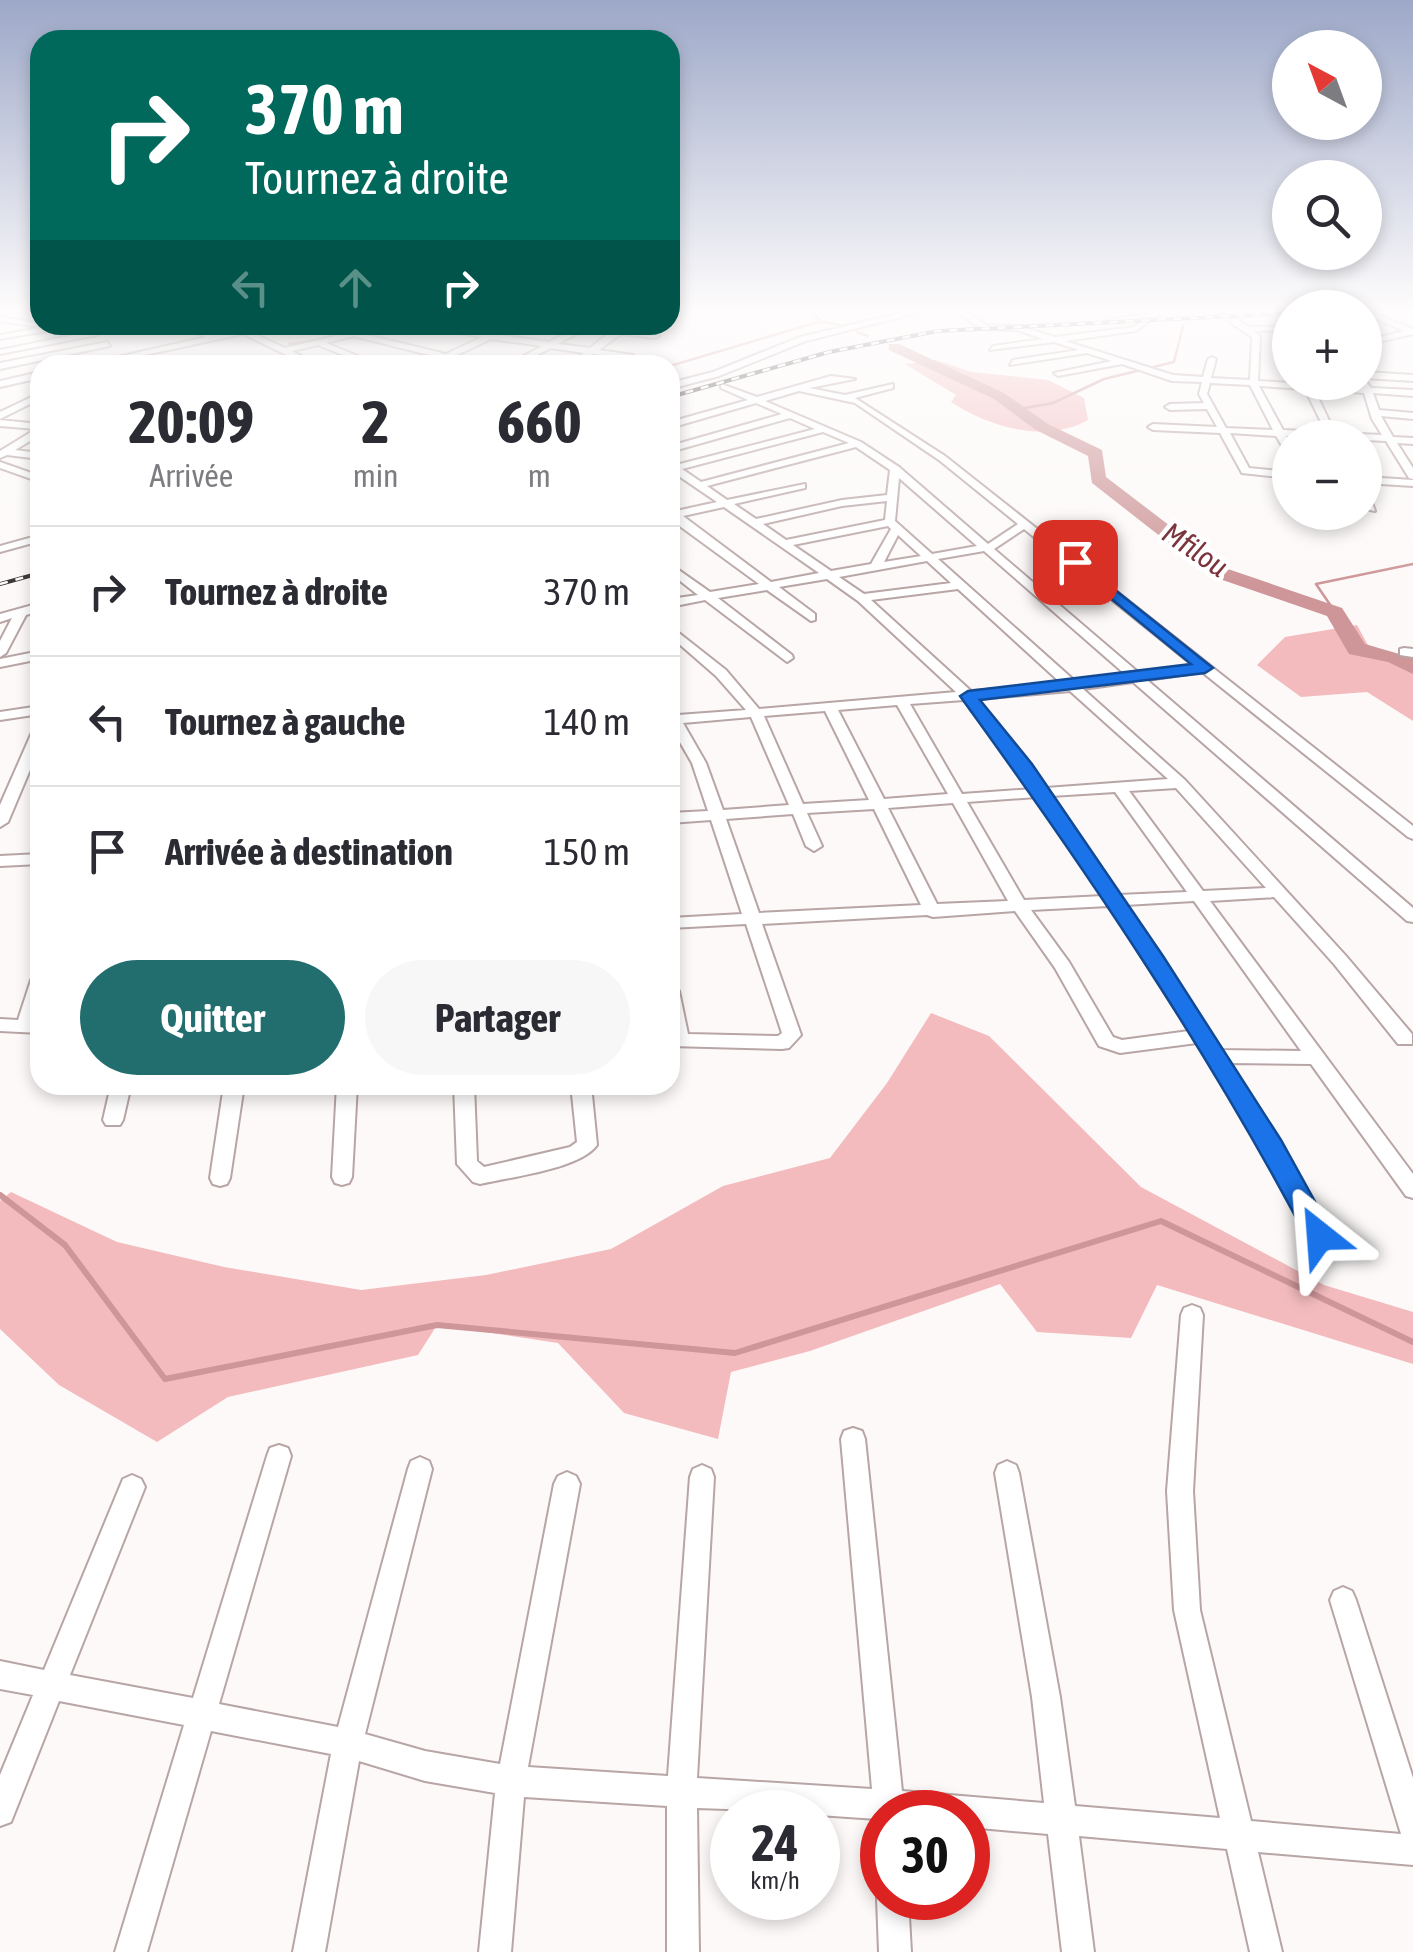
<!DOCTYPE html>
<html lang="fr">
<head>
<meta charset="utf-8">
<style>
  body { margin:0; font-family:"Asap Condensed",sans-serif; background:#f7f7f7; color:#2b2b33; height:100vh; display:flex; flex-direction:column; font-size:38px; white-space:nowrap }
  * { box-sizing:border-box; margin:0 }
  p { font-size:32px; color:#7c7c81 }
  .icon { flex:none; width:55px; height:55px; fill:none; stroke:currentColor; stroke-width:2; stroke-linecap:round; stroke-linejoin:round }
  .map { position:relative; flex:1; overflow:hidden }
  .panel { position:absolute; left:30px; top:355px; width:650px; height:740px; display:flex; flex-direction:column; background:#fff; border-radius:30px; box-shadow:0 5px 15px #0003 }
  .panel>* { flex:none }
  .top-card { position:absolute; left:30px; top:30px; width:650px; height:305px; border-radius:30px; box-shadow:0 5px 15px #0003; background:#00695c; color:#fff; overflow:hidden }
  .needle { width:65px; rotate:319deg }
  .buttons { position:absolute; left:1272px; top:30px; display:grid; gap:20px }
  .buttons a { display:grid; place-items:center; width:110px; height:110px; border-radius:50%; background:#fff; box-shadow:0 5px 15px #0003; font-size:50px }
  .speed { position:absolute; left:710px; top:1790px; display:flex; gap:20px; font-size:50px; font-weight:700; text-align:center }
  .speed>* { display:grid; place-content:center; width:130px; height:130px; border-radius:50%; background:#fff; box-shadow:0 5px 15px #0003; line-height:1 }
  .speed small { font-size:25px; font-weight:400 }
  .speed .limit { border:15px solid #d22; background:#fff; color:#111 }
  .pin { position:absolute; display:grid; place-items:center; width:85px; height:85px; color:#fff; margin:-42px; border-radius:20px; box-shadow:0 5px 15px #0006 }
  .me { position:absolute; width:110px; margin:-55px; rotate:332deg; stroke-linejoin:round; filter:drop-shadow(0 0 8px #0008) }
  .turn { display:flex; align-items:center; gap:35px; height:210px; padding:0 50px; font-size:45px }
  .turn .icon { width:130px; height:130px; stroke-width:2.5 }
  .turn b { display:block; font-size:70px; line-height:85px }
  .lanes { display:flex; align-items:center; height:95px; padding:0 50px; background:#0003; justify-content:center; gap:50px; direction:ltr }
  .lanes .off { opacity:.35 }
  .eta { display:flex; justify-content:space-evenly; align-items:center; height:170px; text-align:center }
  .eta b { font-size:60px; font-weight:700; line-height:70px }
  .primary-button { display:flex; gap:20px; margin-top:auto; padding:20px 50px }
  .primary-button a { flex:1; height:115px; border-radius:60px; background:#226e6f; color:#fff; font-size:40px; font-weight:700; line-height:115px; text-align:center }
  .primary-button a+a { background:#f7f7f7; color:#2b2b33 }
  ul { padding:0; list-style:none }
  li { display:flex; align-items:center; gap:30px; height:130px; padding:0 50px; border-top:2px solid #e1e1e2 }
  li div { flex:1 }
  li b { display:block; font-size:38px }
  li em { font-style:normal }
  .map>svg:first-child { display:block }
  .green { fill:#f3bbbd }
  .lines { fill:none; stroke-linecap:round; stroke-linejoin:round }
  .stream-far1 { stroke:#ce9698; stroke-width:2.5 }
  .stream { stroke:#ce9698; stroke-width:6 }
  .river { fill:#ce9698; fill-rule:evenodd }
  .minor-casing { stroke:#b8a5a5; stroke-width:4 }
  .minor { fill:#fff; fill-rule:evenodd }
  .rail-casing { stroke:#3c3535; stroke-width:4 }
  .rail { stroke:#fff; stroke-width:2.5; stroke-dasharray:8; stroke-linecap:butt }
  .route { fill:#1a73e8; stroke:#114b97; stroke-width:2.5 }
  .labels { text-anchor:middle; stroke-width:9; stroke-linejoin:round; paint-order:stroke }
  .far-water-label { font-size:30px; font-style:italic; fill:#7c353c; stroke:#fff }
</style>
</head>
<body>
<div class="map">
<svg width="1413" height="1952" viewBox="0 0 1413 1952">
  <rect width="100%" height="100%" fill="#fdf9f9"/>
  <path class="green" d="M936,360L972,372L1048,380L1084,398L1088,420C1046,444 989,427 951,402L956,395L905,364Z
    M1357,625L1370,649L1413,659V721L1367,692L1301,697L1257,665L1285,637Z
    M931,1013L989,1036L1141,1187L1324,1285L1413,1312V1364L1157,1285L1131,1338L1037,1332L1000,1284L810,1351L731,1372L718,1439L624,1413L558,1343L437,1325L418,1355L228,1397L157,1442L59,1385L0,1329V1201L11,1192L117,1242L224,1267L361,1290L486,1275L611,1249L723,1186L830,1158L887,1083Z"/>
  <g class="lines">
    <path class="stream-far1" d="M809,310L821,321L840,325
      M857,332L868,336
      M337,339L361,337
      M289,344L316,341
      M391,345L473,365
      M670,366L821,321
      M1020,409L1053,403L1104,379L1174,362L1183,326
      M1335,612L1316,584L1413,564"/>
    <path class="stream" d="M0,1195L65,1245L165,1379L437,1325L735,1353L1161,1221L1413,1342"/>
    <path class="river" d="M889,344H899L1004,393L1048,424L1102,450L1106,477L1225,568L1342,608L1365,644L1413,658V674L1388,662L1349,654L1327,616L1211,576L1092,483L1088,456L1036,430L994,399L889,350Z"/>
    <g class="minor-casing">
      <path id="minor" d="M914,310H929L806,341L719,376L670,389V383L713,372L800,337Z
        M954,310H964L986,325L1018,326L1055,337L1134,327L1144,320L1148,322L1136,331L1065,341L1173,375L1203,377L1208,359L1212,357L1216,359L1211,378L1250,380L1252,337L1231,323V319H1237L1248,327L1290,326V330L1254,331L1260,336L1258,381L1362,387L1361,383L1365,380L1371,388L1413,390V396L1373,393L1379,410L1413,413V419L1381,416L1393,437L1413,438V444L1397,443L1413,468V479L1409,478L1386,441L1365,440V438L1286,436L1290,443V455L1287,454L1276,436L1230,433L1249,468L1290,472V478L1242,473L1220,433L1153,430L1148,427L1153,424L1217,427L1207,409L1170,410L1165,407L1170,404L1204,403L1199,394L1202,382L1172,381L1122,364L1058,376L1054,373L1112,361L1087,353L1010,365L1013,360L1079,350L1054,342L990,350L993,346L1043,339L1017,330L981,329ZM1210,383L1250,385L1273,430L1226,428L1207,394ZM1259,386L1305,389L1326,432L1283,430ZM1314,389L1364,393L1372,419L1382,435L1335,433Z
        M1145,310H1154L1159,316L1109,322L1105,320L1149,314Z
        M1222,310H1230L1231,311L1227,313Z
        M1365,310L1413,329V334L1365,345V341L1404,331L1365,314Z
        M0,317L39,323L43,325L39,327L0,321Z
        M176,325C203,325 205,337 236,331L239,327L285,348L344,334L314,325L353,331L393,325L363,334L446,354L482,337L413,325L489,333L507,325H517L499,335L549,342L583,325H593L558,344L590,348L614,329L632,325L626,330L659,336L655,338L621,334L599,350L633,355V359L593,354L577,365H568L584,353L551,348L517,365H507L542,346L491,339L455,356L483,365H469L353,336L326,343L380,365H368L318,345L292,351L318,365H307L243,334L98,365H82L206,337Z
        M52,326L80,330L76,332L52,330L0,339V335Z
        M94,331L97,335L0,354V350Z
        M107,342L110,346L0,369V363Z
        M40,372V378L0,387V381Z
        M1365,372L1413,375V381L1365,378Z
        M831,376L855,379L809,388L845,395L893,384V388L855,398L945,456L1413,826V839L1408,837L1202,672L1147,680L1413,908V922L1407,921L1133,682L1083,689L1185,780L1346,956L1412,1034V1044H1398L1334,964L1274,897L1210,901L1413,1174V1198L1406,1196L1311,1064L1228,1063L1279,1142L1331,1236L1328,1242L1320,1245L1312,1242L1264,1151L1197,1043L1120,1053L1099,1046L1055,968L1015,911L933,917L927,915L762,924L801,1035L789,1048L782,1049L670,1046V985L679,991L688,1034L778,1036L782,1033L746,924L670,928V918L742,914L711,820L670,823V813L708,811L692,763L670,725V709L678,715L746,710L716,676L670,636V626L726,670L759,709L956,692L858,601L827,579L779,587L815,614V620L811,621L767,590L718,598L792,655L793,658L787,662L705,600L670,607V599L698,595L670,573V564L710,592L759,584L670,519V509L676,511L717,502L670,470V462L676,465L815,429L790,418L670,452V446L782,414L756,403L670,428V422L748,400L721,388V384L757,397ZM799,391L855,403L939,460L1018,524L988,544L899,467L861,442L765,401ZM823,432L849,443L701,482L682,469ZM856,447L890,470L887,495L842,500L756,519L734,504L805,488V484L727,500L707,486ZM899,478L977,546L932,554L895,521ZM887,501L885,520L786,540L763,524L842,506ZM724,507L819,573L771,582L683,516ZM888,526L891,529L871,564L831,571L793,545ZM1024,529L1194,666L1139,673L994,549ZM898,535L921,556L884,562ZM984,551L1126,675L1076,682L938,559ZM927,561L951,583L864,594L839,577ZM958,589L1062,684L971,691L871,600ZM1070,691L1168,779L1046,788L977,699ZM964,700L1032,789L962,794L910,704ZM897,705L948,794L884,799L838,710ZM825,711L869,800L803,804L764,716ZM751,717L789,805L723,810L706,763L683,723ZM1176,788L1266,888L1203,891L1129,791ZM1115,792L1187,892L1118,895L1051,796ZM1037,797L1103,896L1024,900L967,802ZM953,803L1008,901L937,904L888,808ZM874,809L921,905L759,913L726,819L793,814L806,846L814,851L822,846L807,813ZM1194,901L1301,1051L1220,1050L1125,905ZM1109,906L1189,1031L1122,1040L1113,1037L1069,962L1031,910Z
        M40,393V399L0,419V412Z
        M0,420L40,424V435L15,450L40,453V459L7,455L0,458V451L36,429L0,426Z
        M0,462L40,476V482L0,468Z
        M1365,477L1413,480V486L1365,483Z
        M1365,494L1370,497L1375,511L1366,509Z
        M40,535V541L0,552V546Z
        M40,603V611L26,615L6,653L0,657V641L12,618L0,622V614Z
        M1404,648L1413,649V657L1400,655V649Z
        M40,651V659L0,667V659Z
        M40,706V714L0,720V712Z
        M40,726V746L8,822L0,827V805L33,730Z
        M40,854V864L0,866V856Z
        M40,974V1008L36,1021H40V1033L0,1031V1019L18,1020L31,980Z
        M111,1085H131L123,1120L120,1125H106L103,1120Z
        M224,1085H244L230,1178L227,1184L220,1186L213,1184L210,1178Z
        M337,1085H357L352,1177L349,1183L342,1185L335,1183L332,1177Z
        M454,1085H474L477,1161L484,1167L570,1147L577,1142L571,1085H591L597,1145C580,1169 510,1177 480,1184L473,1182L457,1164Z
        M1192,1305L1200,1308L1203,1315L1193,1491L1200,1610L1251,1821L1401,1834L1330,1600L1334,1591L1343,1587L1352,1591L1356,1600L1413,1778V1865L1258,1852L1282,1952H1250L1227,1849L1079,1836L1094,1952H1062L1048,1834L968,1827V1812H882V1824L877,1819L818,1815V1812L697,1808L699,1952H667V1806L524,1797L511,1952H479L495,1793L425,1781L359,1761L325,1952H293L331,1754L211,1731L147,1952H115L184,1725L59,1701L11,1822L0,1826V1775L33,1695L0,1689V1661L44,1670L123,1479L132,1475L141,1479L145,1487L70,1675L193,1698L267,1456L270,1448L279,1445L288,1448L291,1456L219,1704L338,1727L408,1469L411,1461L420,1457L429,1461L432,1469L365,1734L425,1751L500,1764L554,1484L558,1476L567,1472L576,1476L580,1484L528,1767L668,1776L690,1477L693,1469L702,1465L711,1469L714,1477L697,1778L872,1789L841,1439L844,1431L853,1428L862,1431L865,1439L902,1791L1044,1803L1032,1697L995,1473L998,1465L1007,1461L1016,1465L1019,1473L1060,1697L1075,1806L1220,1818L1174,1610L1167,1491L1181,1315L1184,1308Z
        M882,1887V1898H908L911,1952H879L877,1898Z"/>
    </g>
    <use href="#minor" class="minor"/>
    <g class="rail-casing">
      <path id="rail" d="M670,397L829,352L938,331L1290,313
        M0,584L40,573"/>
    </g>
    <use href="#rail" class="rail"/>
  </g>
  <linearGradient id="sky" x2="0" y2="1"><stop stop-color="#9da8c8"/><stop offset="0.53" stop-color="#fefcfc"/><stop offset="1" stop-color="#fefcfc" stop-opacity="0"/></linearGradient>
  <rect width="1413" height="584" fill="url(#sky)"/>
  <path class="route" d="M1075,558L1213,668L1205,673L980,700L1032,764L1163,956L1281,1140L1334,1236L1330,1244H1310C1209,1051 1087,871 960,696L968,691L1191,664L1070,565L1067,562Z"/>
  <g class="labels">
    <g class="far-water-label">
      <text transform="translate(1195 550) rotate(34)" y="10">Mfilou</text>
    </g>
  </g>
</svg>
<div class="buttons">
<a><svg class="needle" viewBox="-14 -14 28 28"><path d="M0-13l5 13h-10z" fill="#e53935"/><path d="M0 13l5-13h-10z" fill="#7c7c81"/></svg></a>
<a><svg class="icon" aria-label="search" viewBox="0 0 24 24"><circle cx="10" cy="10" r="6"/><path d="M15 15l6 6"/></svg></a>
<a>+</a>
<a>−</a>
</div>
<div class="speed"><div>24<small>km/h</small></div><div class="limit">30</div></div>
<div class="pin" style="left:1075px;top:562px;background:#d93025"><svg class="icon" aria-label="arrive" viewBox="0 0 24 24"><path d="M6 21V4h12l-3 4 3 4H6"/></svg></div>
<svg class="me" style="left:1320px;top:1236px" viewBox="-20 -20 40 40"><path d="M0-17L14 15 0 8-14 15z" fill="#1a73e8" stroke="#fff" stroke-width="4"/></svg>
<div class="top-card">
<div class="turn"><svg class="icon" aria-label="right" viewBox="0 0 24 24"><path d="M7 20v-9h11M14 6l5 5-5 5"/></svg><div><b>370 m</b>Tournez à droite</div></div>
<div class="lanes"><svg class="icon off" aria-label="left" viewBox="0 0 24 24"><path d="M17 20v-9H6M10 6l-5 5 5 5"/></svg><svg class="icon off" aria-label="ahead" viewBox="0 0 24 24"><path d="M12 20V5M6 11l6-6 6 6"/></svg><svg class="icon" aria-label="right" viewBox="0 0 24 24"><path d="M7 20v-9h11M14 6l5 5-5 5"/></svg></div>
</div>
<section class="panel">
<div class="eta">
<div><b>20:09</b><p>Arrivée</p></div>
<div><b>2</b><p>min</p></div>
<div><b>660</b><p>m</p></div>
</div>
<ul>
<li><svg class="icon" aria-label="right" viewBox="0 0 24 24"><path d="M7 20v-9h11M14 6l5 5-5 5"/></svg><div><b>Tournez à droite</b></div><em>370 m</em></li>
<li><svg class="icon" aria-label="left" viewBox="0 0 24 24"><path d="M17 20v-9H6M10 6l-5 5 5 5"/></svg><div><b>Tournez à gauche</b></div><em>140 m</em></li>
<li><svg class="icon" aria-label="arrive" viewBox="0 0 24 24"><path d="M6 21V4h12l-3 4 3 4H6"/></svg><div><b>Arrivée à destination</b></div><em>150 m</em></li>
</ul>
<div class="primary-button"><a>Quitter</a><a>Partager</a></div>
</section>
</div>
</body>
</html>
